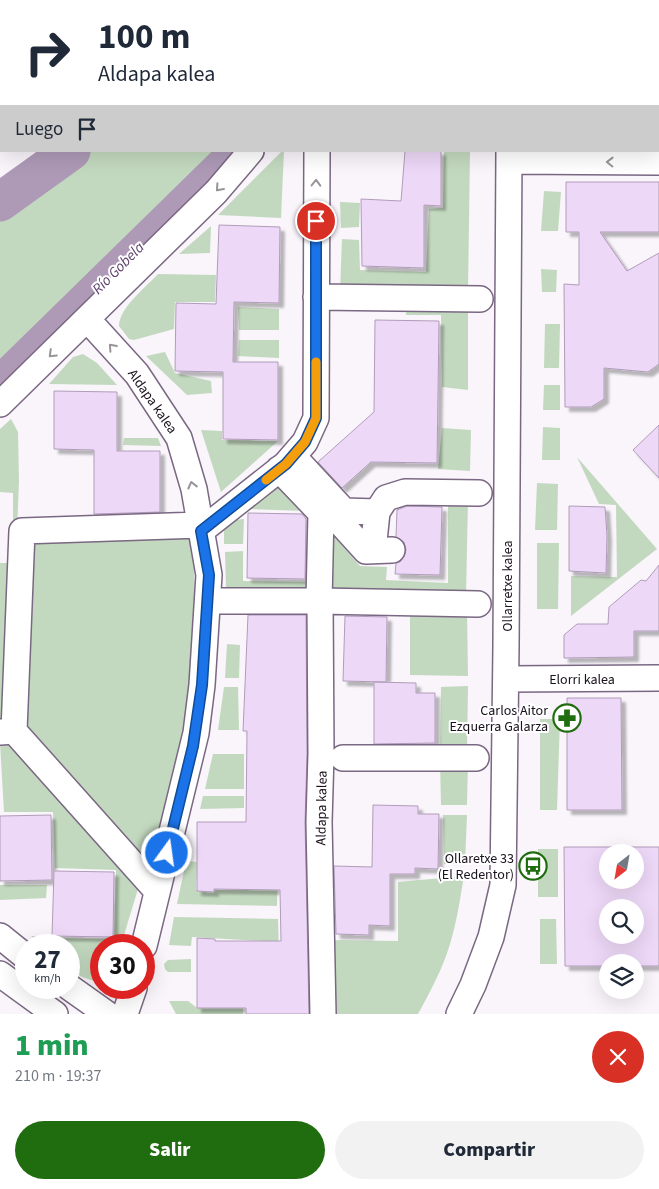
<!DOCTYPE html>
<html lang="es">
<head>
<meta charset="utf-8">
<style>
  body { margin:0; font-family:"Source Sans 3",sans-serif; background:#f2f2f3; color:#1f2937; height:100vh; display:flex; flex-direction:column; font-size:19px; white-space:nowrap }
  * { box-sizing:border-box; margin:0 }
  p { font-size:16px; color:#747a83 }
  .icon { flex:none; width:28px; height:28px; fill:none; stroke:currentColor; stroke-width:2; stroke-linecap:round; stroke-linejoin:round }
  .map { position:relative; height:1014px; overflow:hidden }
  .panel { display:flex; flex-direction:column; background:#fff; flex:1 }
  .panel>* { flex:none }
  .banner { position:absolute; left:0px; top:0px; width:660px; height:152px; box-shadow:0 5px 20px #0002; background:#fff; color:#1f2937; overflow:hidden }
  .needle { width:32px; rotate:211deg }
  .fabs { position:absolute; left:599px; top:844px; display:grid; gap:10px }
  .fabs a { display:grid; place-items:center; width:45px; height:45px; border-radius:50%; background:#fff; box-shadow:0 5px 20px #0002; font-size:25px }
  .speed { position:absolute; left:15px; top:934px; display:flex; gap:10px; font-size:25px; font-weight:700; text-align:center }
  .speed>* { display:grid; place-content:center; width:65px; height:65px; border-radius:50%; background:#fff; box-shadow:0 5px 20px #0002; line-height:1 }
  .speed small { font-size:12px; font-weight:400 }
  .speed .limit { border:8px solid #d22; background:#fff; color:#111 }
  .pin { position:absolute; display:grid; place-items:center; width:42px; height:42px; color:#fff; margin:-21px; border:2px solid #fff; border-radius:50%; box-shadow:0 1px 5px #0007 }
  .me { position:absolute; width:55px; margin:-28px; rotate:14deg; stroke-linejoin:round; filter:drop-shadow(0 0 4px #0008) }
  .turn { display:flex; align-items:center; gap:18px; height:105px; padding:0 15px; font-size:22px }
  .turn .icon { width:65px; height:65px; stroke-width:2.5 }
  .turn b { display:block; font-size:35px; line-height:42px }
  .then { display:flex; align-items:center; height:48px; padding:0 15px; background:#0003; gap:10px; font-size:19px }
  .round { display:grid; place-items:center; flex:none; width:52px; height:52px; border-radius:26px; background:#f2f2f3 }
  .headline { display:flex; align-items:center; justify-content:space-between; height:85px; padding:0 15px }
  h1 { font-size:30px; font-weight:800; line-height:38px; color:#1e9e55 }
  .action { display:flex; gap:10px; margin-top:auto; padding:10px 15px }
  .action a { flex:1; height:58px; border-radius:30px; background:#206d0f; color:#fff; font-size:20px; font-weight:800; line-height:58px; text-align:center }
  .action a+a { background:#f2f2f3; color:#1f2937 }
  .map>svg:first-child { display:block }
  .green { fill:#c3d9bf }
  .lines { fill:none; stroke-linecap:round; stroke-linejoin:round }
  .river { stroke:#ae9ab7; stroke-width:39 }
  .building { fill:#edd8f7; stroke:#b09cb9; fill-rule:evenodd; filter:url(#shadow) }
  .minor-casing { stroke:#7a6782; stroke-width:28 }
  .minor { stroke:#fff; stroke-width:25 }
  .oneway { stroke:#989499 }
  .route-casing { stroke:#114b97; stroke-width:12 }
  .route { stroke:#1a73e8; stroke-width:9 }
  .slow { stroke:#f59e0b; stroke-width:9 }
  .labels { text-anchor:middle; stroke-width:4; stroke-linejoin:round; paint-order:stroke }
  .street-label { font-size:14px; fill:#19111c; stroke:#fff }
  .poi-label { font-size:14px; fill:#19111c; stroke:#fff; text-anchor:end }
  .water-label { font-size:15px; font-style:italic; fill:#5b3e69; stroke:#fff }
</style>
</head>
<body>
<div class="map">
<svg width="659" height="1014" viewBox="0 0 659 1014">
  <defs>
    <filter id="shadow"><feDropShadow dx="4.5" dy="4.5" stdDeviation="1" flood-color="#0004"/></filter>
  </defs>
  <rect width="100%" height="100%" fill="#f9f5fb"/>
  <path class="green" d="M71,151H236L227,164L0,388V202Z
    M282,151H284L281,218L218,215Z
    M444,151H470L468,292L340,291L342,239L359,240L360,270L426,272L429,209L443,208Z
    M544,191L561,192L558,231H541Z
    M340,202L360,203L359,227L341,228Z
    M211,226L210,253L179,254Z
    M541,269L557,270L556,292H542Z
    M158,274L216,275L215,302H175L174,329L134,340L129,339L119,326C119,308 146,287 158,274Z
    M407,301L468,304V390L442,387L441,315H406Z
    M238,307L279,309V330H239Z
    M545,324H560L559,368H544Z
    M239,340H279V358L238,356Z
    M165,352L175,373L211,381L212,393L187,395L146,356Z
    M83,354L97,363L117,385L49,384L73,357Z
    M544,385H560V410H543Z
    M11,419L18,432L19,481L16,558H13V493L0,492V429Z
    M543,427L560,428V460H542Z
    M442,428L471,430L470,471L438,469Z
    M201,430L222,431V440L278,441L221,492Z
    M124,438H158L161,446L123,445Z
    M577,457L657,549L571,616V576L617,577L616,505L599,504Z
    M278,480L305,511L248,509Z
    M537,483L558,484L557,530H535Z
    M468,500L466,596L330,593L332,534L360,566L387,567L386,580L448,583V501Z
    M244,519L243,544H224V529L234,520Z
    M193,520L195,613L186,740L149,887L14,731L20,525Z
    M537,543H559L558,609H537Z
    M243,551V581L311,582L310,594L226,590L225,552Z
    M0,563H17L8,725H0Z
    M410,610H467L468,676L410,675Z
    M227,644L240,645L239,678H225Z
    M468,686L467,752H440L441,687Z
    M224,687H238L239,730H218Z
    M540,719H560L557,810H540Z
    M0,743H11L138,889L121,945H101V975L94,981L82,977L69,968V945H41L31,936H49L51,938L114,939L116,870L55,868L53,812H4Z
    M213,754H244V789H205Z
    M440,761L468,762L467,805H441Z
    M203,796H244V808L200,809Z
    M443,815H467L465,864H444Z
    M265,825L310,826V851H278L277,906L177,904L186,861L197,862L196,890H263Z
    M538,849H558V897H538Z
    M464,876C460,899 457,921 450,944C443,968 430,992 418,1014H332L329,940L398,941V882Z
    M0,885H47L46,898L0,900Z
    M174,917L278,919L280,985H313L311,1005L262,1004V941L192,937L191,946L169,945Z
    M540,919H556L557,964H540Z
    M191,959V972H168L165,969L164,964L168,960Z
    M169,1001H188L197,1008H243V1014H176Z"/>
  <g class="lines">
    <path class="river" d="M256,1L258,0
      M338,1L339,0
      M0,202L71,151
      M0,386L227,164L236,151"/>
  </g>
  <path class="building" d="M405,151H441V206L424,205V268L362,266L361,199L401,201Z
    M566,182H659V232H600L627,271L659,253V364L648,372L604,368V399L591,407H565L564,284L579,285V232H566Z
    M219,225L280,227L279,303L234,302L233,362H278V440L223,439V372L175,371L176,303L216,304Z
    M375,320L439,321L437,463L371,462L342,488L318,462L374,412Z
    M54,391L117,392V451H160V512L94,514V450L54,449Z
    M659,425V478L633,450Z
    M407,506L442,507L440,575L395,574L396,563L400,562L404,557L406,550L404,542L396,537L397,510Z
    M569,506L605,507L607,536L606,573L569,571Z
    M248,513L302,514L306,519L305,579L247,578Z
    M659,565V631H634V657L564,658V635L577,624H608L609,607L641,580L646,581Z
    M248,615H306L307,754L305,822L309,1014H246V1008H197V938L215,939V941H281L280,890L214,889V892L197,891V822H246L247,731H243Z
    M345,616L387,617L386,682L343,681Z
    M374,682L416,683V693H435V743L374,744Z
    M567,698H621L622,810H567Z
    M373,805L418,806V814H439L438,869L415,868V874H390V926L369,925V935L336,934L334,866L372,867Z
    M51,815L52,880L0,881V816Z
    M564,847H659V966H635V962H608V966H565ZM608,852H635V880H608ZM608,908H635V935H608Z
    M54,871L114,872L113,937L52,936Z"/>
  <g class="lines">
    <g class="minor-casing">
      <path id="minor" d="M507,0V1
        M99,1L101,0
        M352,1L353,0
        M0,63L1,62
        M509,161L659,162
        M316,297L480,299
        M87,319L137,374L179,438L194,489L209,575L202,685L196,733L144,946
        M0,404L216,192L251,151
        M293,456L344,511L377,512
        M279,469L321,513L319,601
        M315,495L366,551L392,550
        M201,531L286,464L305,442L316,418L317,151
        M374,541L377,512L386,498L405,492L479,493
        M208,601H320
        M506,679L659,678
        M14,731L22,531L200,525
        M0,732L14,731L156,890
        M343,758H476
        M0,936L26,957
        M0,974L55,1014
        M69,987L107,1014
        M125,1014L134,988
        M323,1014L319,822L321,754L320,601L478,604
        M459,1014L473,985L491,937L503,885L506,646L509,151"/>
    </g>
    <use href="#minor" class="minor"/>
  </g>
  <defs><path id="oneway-chevron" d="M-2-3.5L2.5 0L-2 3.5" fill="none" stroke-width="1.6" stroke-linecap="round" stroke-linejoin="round" transform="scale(1.25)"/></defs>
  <g class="oneway">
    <use href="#oneway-chevron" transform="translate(610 162) rotate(-179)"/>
    <use href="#oneway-chevron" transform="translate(316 183) rotate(-89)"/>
    <use href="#oneway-chevron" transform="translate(219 188) rotate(132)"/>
    <use href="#oneway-chevron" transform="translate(112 347) rotate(-132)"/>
    <use href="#oneway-chevron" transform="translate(52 354) rotate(136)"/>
    <use href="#oneway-chevron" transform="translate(192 485) rotate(-104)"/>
  </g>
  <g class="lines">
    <g class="route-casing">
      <path id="route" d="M167,853L193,746L202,685L209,575L201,531L286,464L305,442L316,418V221"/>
    </g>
    <use href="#route" class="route"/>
    <path class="slow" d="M266,480L286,464L305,442L316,418V362"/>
  </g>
  <defs>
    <g id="pharmacy-ring" transform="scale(1.4375)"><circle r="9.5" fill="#fff" stroke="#206d0f" stroke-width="1.5"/><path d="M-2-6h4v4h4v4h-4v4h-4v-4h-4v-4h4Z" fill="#206d0f"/></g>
    <g id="bus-ring" transform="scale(1.4375)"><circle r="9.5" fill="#fff" stroke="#206d0f" stroke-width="1.5"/><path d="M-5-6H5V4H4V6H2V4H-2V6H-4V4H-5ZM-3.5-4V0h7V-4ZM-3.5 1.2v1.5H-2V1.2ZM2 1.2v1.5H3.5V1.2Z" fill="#206d0f"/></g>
  </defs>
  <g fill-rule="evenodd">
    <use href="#pharmacy-ring" x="567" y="718"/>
    <use href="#bus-ring" x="533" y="866"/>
  </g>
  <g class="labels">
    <g class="street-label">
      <text transform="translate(153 401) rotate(55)" y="5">Aldapa kalea</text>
      <text transform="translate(507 586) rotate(-90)" y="5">Ollarretxe kalea</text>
      <text x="582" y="684">Elorri kalea</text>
      <text transform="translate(321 808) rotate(-89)" y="5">Aldapa kalea</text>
    </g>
    <g class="poi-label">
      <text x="548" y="715">Carlos Aitor<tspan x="548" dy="16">Ezquerra Galarza</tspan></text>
      <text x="514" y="863">Ollaretxe 33<tspan x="514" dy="16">(El Redentor)</tspan></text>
    </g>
    <g class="water-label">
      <text transform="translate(118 268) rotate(-45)" y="5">Río Gobela</text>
    </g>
  </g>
</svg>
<div class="fabs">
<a><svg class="needle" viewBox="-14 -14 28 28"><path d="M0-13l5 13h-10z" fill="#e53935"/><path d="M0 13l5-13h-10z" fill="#747a83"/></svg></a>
<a><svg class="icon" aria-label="search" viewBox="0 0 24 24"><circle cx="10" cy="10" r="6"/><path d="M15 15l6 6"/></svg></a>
<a><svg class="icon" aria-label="layers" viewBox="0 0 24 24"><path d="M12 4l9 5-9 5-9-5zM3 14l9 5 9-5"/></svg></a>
</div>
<div class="speed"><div>27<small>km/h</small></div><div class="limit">30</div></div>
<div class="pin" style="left:316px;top:221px;background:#d93025"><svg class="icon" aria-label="arrive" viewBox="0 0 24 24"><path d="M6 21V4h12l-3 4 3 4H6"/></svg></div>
<svg class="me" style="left:167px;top:853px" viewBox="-20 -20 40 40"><circle r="17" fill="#1a73e8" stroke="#fff" stroke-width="3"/><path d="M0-11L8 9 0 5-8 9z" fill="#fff"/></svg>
<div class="banner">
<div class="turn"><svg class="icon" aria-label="right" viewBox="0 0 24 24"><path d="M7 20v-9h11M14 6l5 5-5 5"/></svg><div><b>100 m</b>Aldapa kalea</div></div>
<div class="then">Luego<svg class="icon" aria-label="arrive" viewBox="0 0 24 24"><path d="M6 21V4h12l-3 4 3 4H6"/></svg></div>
</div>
</div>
<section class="panel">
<div class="headline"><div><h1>1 min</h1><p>210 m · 19:37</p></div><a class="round" style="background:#d93025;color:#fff"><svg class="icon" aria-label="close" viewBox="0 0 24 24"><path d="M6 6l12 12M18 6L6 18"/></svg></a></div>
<div class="action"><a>Salir</a><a>Compartir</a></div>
</section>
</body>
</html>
